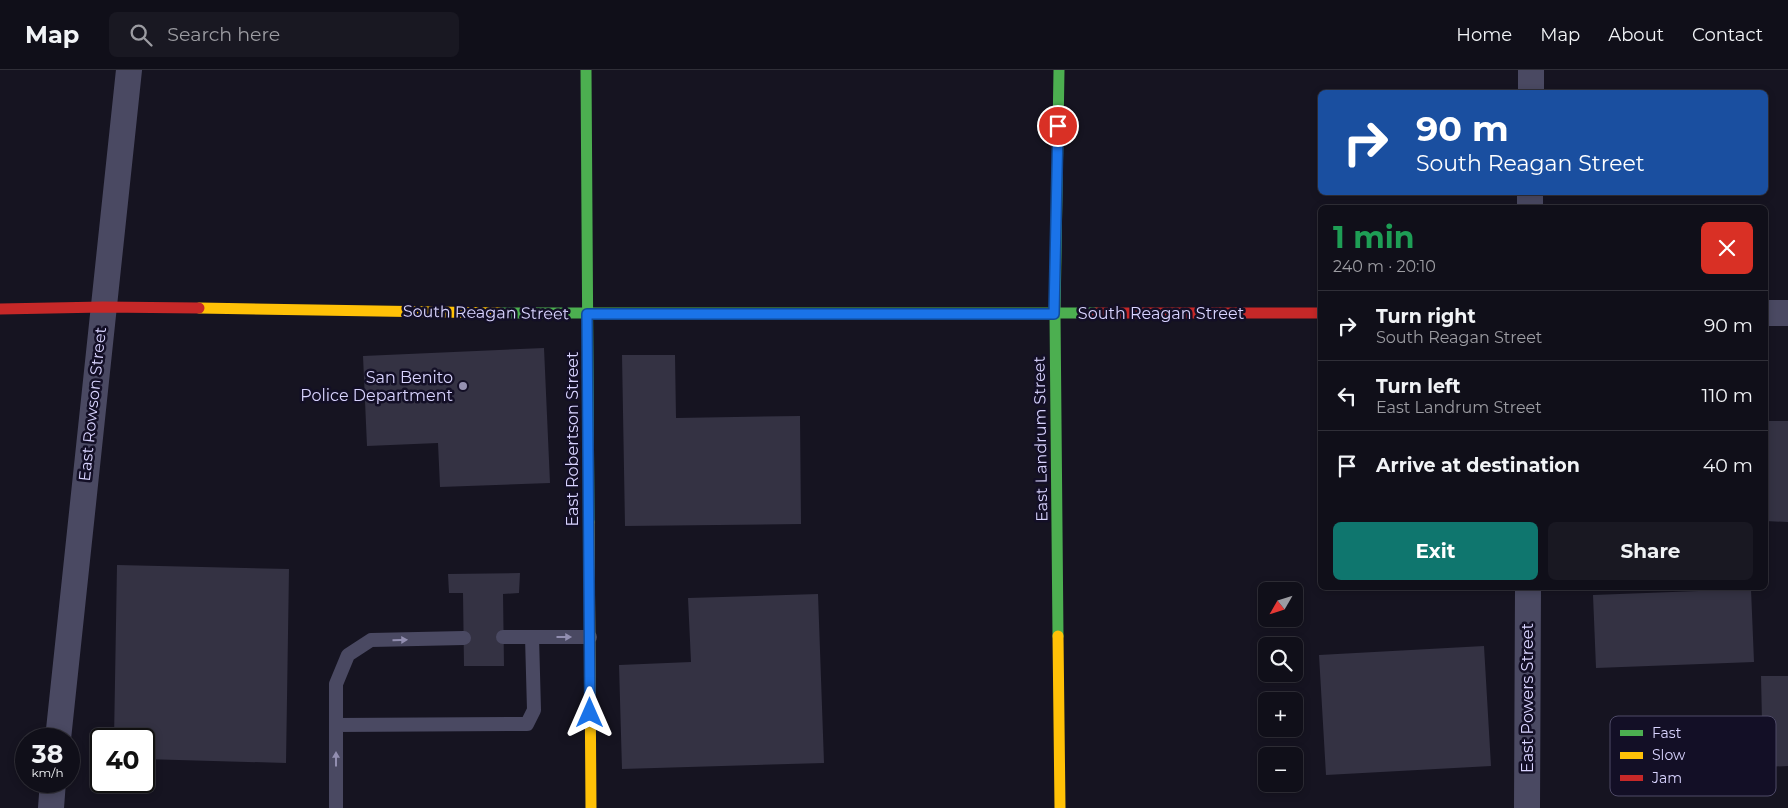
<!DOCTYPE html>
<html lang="en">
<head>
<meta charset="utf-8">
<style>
  body { margin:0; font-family:Montserrat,sans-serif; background:#191822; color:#f1f3f6; height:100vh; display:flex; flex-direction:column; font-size:19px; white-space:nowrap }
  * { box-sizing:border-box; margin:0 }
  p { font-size:16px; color:#9c9ca2 }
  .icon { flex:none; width:28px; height:28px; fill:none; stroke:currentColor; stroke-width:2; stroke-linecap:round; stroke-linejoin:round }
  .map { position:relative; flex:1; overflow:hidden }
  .details { position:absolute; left:1318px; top:135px; width:450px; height:385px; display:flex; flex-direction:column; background:#100f19; border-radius:8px; box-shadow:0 2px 8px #0003,0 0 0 1px #302f38 }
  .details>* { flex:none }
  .hud { position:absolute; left:1318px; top:20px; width:450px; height:105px; border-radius:8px; box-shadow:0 2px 8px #0003,0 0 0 1px #302f38; background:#1a4fa0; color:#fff; overflow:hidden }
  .needle { width:32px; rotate:231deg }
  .fabs { position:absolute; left:1258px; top:512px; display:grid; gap:10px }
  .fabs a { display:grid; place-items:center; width:45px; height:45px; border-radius:8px; background:#100f19; box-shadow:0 2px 8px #0003,0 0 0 1px #302f38; font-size:25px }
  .speed { position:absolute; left:15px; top:658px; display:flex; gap:10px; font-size:25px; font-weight:700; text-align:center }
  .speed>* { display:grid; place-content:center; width:65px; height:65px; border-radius:50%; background:#100f19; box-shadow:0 2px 8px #0003,0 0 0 1px #302f38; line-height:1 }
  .speed small { font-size:12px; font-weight:400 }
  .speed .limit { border:2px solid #111; border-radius:8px; background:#fff; color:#111 }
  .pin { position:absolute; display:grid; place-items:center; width:42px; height:42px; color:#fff; margin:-21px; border:2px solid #fff; border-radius:50%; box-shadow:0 1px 5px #0007 }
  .me { position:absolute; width:55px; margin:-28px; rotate:0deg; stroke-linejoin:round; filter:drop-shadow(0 0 4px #0008) }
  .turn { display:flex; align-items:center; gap:18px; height:105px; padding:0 15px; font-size:22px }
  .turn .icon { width:65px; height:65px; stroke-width:2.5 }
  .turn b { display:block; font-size:35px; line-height:42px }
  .round { display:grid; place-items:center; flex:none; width:52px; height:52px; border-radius:8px; background:#191822 }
  .headline { display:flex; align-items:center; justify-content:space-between; height:85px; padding:0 15px }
  h1 { font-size:30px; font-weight:700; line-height:38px; color:#1e9e55 }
  .button { display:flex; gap:10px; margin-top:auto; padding:10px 15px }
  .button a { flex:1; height:58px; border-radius:8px; background:#0f766e; color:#fff; font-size:20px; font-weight:700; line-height:58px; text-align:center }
  .button a+a { background:#191822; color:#f1f3f6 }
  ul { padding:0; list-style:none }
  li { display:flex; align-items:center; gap:15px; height:70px; padding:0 15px; border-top:1px solid #302f38 }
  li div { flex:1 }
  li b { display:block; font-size:19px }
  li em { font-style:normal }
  header { display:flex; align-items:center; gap:30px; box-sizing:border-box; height:70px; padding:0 25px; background:#100f19; border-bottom:1px solid #302f38 }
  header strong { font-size:24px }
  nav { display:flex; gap:28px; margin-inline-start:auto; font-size:18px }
  .search { width:350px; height:45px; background:#191822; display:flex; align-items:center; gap:12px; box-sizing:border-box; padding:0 18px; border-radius:8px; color:#9c9ca2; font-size:19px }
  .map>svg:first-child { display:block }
  .building { fill:#343243 }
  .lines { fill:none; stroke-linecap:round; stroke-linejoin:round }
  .lane { stroke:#4a4962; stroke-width:14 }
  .street { stroke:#4a4962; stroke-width:26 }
  .fast { stroke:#4caf50; stroke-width:11 }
  .slow { stroke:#ffc107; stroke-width:11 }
  .jam { stroke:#c62828; stroke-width:11 }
  .oneway { fill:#928eb0 }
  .route-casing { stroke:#114b97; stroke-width:12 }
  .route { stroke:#1a73e8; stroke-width:9 }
  .poi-dot { fill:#9591b1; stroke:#130f26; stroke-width:2 }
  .labels { text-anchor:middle; stroke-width:5; stroke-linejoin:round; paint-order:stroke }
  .street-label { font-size:16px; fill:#d9d4ff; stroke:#130f26 }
  .poi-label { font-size:16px; fill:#d9d4ff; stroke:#130f26; text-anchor:end }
  .key { fill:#130f26; stroke:#4e4a67; stroke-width:1 }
  .key-label { font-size:14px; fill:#d9d4ff }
</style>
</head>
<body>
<header>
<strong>Map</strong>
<div class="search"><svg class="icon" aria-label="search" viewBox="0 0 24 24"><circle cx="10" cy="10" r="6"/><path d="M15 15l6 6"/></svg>Search here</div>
<nav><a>Home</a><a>Map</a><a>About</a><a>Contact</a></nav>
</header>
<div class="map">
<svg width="1788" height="738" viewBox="0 0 1788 738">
  <rect width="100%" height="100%" fill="#161421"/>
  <path class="building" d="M544,278L550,413L440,417L438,373L367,376L363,286Z
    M622,285H675L676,348L800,346L801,454L625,456Z
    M1765,351H1788V452L1765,451Z
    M117,495L289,499L286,693L144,689V669H114Z
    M520,503L519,523L503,524L504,596H464L463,523H449L448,504Z
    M1751,519L1754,592L1596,598L1593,525Z
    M818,524L824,693L622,699L619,595L691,592L688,528Z
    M1484,576L1491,696L1326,705L1319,585Z
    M1761,606H1788V696L1763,697Z"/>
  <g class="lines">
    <path class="lane" d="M503,567H590
      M336,655L527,654L534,640L532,567
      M336,738V614L348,585L371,570L464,568"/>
    <path class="street" d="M1531,22V0
      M1530,138V122
      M1765,243H1788
      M58,669L129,0
      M51,738L53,711
      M1527,738L1528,518"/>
    <path class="fast" d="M586,0L589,452
      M500,243H1096
      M1058,566L1055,244L1059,0"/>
    <path class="slow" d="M199,238L500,243
      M589,452L591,738
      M1058,566L1060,738"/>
    <path class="jam" d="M0,239L103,237L199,238
      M1096,243H1320"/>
  </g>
  <defs><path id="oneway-solid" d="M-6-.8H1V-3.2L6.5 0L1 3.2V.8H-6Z" transform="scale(1.25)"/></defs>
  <g class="oneway">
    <use href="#oneway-solid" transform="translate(564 567)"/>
    <use href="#oneway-solid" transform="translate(400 570) rotate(-1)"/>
    <use href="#oneway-solid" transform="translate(336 689) rotate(-90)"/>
  </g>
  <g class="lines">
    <g class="route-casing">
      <path id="route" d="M590,643L587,244H1054L1058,56"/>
    </g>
    <use href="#route" class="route"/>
  </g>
  <circle class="poi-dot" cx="463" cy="316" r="5"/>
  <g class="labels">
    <g class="street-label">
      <text transform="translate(486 242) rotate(1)" y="6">South Reagan Street</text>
      <text x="1161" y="249">South Reagan Street</text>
      <text transform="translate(92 334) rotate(-84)" y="6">East Rowson Street</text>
      <text transform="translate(572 369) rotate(-90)" y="6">East Robertson Street</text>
      <text transform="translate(1040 369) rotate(-91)" y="6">East Landrum Street</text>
      <text transform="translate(1527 628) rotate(-90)" y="6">East Powers Street</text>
    </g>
    <g class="poi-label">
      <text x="453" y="313">San Benito<tspan x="453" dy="18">Police Department</tspan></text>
    </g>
  </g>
  <rect x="1610" y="646" width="166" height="80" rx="8" class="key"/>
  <rect x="1620" y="660" width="23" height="6" fill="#4caf50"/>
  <rect x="1620" y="682" width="23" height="7" fill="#ffc107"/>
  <rect x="1620" y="705" width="23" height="6" fill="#c62828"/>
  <g class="key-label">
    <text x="1652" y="668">Fast</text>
    <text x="1652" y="690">Slow</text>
    <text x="1652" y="713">Jam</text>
  </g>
</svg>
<div class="fabs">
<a><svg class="needle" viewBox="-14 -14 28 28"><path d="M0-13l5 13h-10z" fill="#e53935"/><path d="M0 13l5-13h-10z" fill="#9c9ca2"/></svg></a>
<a><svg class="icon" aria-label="search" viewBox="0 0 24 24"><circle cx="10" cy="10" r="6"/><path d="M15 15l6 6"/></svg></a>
<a>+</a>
<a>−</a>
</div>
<div class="speed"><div>38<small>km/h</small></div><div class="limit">40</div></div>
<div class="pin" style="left:1058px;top:56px;background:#d93025"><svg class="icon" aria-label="arrive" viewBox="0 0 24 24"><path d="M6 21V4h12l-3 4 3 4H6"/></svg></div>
<svg class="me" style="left:590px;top:643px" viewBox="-20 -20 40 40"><path d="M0-17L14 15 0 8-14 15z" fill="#1a73e8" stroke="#fff" stroke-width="4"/></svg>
<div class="hud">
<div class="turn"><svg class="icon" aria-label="right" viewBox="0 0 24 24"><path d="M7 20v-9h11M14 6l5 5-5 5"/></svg><div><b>90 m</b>South Reagan Street</div></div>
</div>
<section class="details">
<div class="headline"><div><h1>1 min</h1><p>240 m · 20:10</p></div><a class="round" style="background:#d93025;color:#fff"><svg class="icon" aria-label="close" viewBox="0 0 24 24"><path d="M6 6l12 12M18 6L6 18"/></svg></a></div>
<ul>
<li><svg class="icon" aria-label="right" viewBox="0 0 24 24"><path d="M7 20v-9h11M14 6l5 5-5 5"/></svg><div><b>Turn right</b><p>South Reagan Street</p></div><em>90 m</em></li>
<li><svg class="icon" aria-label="left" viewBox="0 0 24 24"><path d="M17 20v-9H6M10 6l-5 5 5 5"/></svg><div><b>Turn left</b><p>East Landrum Street</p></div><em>110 m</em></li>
<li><svg class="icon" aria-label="arrive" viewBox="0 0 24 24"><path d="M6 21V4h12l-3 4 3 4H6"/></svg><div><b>Arrive at destination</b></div><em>40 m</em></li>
</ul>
<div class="button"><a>Exit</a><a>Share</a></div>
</section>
</div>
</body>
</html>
